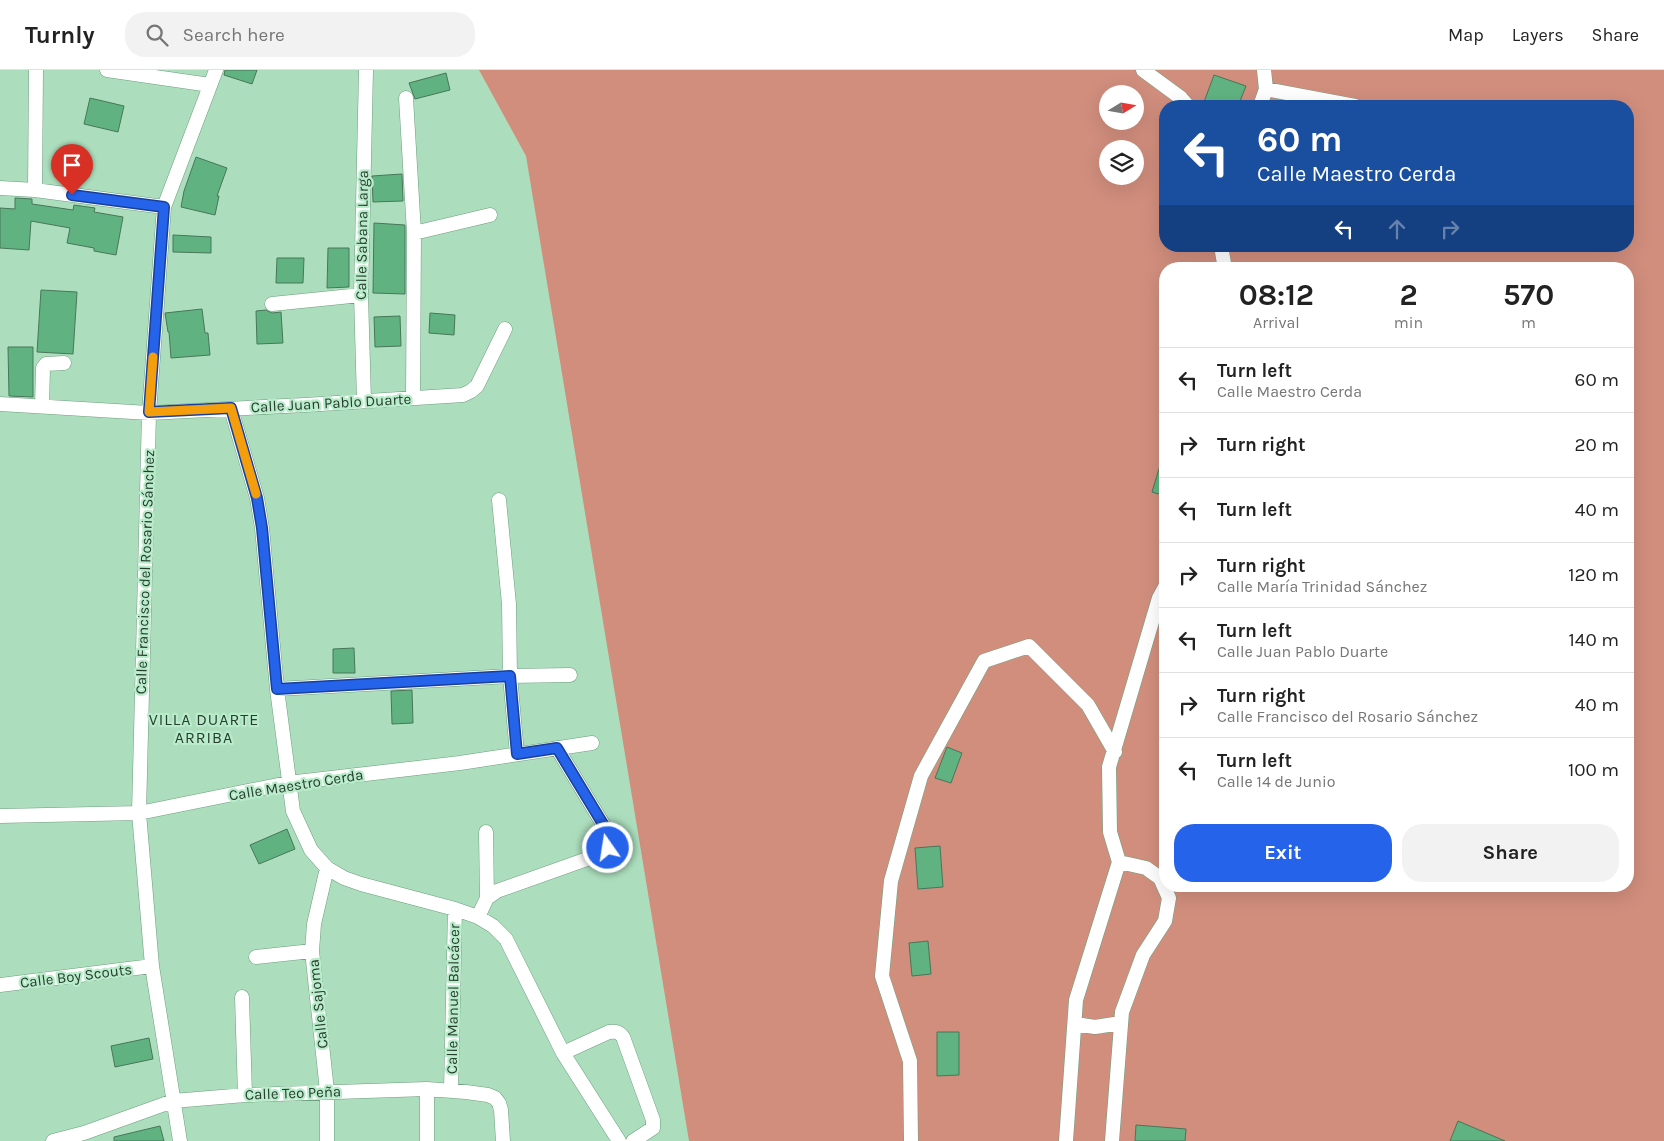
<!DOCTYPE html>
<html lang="en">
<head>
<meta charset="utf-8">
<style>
  body { margin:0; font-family:Karla,sans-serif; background:#f2f2f2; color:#222; height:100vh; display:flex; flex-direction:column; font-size:19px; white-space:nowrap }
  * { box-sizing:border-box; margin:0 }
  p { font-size:16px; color:#767676 }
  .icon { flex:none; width:28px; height:28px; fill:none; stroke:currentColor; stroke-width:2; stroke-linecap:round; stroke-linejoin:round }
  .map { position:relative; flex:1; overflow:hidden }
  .side { position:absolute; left:1159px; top:192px; width:475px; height:630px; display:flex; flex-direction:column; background:#fff; border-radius:20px; box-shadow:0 5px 20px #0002 }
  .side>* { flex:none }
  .hud { position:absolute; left:1159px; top:30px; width:475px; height:152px; border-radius:20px; box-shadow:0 5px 20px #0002; background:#1a4fa0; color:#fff; overflow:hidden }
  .needle { width:32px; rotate:79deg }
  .tools { position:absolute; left:1099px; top:15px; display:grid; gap:10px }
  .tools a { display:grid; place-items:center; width:45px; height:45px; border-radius:50%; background:#fff; box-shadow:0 5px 20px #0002; font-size:25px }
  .pin { position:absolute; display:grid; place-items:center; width:42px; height:42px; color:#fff; margin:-51px -21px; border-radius:50% 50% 50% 0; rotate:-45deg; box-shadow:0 0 5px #0007 }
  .pin .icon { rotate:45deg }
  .me { position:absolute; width:55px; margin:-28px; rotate:347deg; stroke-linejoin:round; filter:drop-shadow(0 0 4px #0008) }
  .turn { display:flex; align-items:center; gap:18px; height:105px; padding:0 15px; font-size:22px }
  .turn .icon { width:65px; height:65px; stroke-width:2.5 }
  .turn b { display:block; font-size:35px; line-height:42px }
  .lanes { display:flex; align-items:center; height:48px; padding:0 15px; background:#0003; justify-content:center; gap:25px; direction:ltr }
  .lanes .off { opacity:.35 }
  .eta { display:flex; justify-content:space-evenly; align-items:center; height:85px; text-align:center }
  .eta b { font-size:30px; font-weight:700; line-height:35px }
  .button { display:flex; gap:10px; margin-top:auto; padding:10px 15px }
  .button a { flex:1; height:58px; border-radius:20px; background:#2563eb; color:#fff; font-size:20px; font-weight:700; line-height:58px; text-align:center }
  .button a+a { background:#f2f2f2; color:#222 }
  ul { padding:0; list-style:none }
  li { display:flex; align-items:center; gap:15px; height:65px; padding:0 15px; border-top:1px solid #e0e0e0 }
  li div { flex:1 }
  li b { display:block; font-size:19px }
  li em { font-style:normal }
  header { display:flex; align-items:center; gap:30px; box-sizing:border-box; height:70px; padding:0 25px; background:#fff; border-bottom:1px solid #e0e0e0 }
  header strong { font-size:24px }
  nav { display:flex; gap:28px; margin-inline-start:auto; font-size:18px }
  .search { width:350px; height:45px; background:#f2f2f2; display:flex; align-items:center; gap:12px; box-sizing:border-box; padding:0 18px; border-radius:20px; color:#767676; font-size:19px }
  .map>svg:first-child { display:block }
  .green { fill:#d18e7d; fill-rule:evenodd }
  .building { fill:#60b381; stroke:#477659 }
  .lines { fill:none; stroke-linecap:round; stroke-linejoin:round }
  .minor-casing { stroke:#6d9e7e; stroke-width:15 }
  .minor { stroke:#fff; stroke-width:14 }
  .route-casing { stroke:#184099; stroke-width:12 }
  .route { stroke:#2563eb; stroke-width:9 }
  .slow { stroke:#f59e0b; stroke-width:9 }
  .labels { text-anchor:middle; stroke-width:4.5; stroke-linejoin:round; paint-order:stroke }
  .street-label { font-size:15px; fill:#283d2f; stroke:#b9ecca }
  .neighbourhood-label { font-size:16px; letter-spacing:1px; fill:#283d2f; stroke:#b9ecca }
</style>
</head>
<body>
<header>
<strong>Turnly</strong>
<div class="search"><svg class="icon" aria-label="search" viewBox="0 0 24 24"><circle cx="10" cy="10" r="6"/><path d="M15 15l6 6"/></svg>Search here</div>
<nav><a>Map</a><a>Layers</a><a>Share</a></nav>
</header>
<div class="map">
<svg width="1664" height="1071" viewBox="0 0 1664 1071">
  <rect width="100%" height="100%" fill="#acdebd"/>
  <path class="green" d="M479,0H1664V1071H689L526,86ZM1108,24H1135V51H1108ZM1165,36H1628V176H1165ZM1108,79H1135V106H1108ZM1165,199H1628V816H1165Z"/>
  <path class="building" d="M225,0H257L252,14L224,5Z
    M446,3L450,20L415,29L409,13Z
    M1214,5L1246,16L1238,36H1215L1204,32Z
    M90,28L124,36L118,62L84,54Z
    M196,87L227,98L217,126H219L215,145L181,137L184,121Z
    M402,104L403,131L373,132L372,106Z
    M15,128L32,129V134L73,140L74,135L95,138L94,142L123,147L116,185L94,181V178L67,173L70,158L31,151L29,180L0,178V138L15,139Z
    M374,153L405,155V224L373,223Z
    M173,165L211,167V183L173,182Z
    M328,178H349V217L327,218Z
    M277,188H304L303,213H276Z
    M41,220L77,222L73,284L37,282Z
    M202,239L205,263H208L210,285L171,288L169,262H168L165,243Z
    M266,240L272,243L281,242L283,273L257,274L256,241Z
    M430,243L455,245L454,265L429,263Z
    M400,246L401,276L375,277L374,247Z
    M8,277H33V327L9,326Z
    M1162,389L1165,390V426L1152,422Z
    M354,578L355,603H333V579Z
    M412,620L413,653L392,654L391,621Z
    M947,677L962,683L951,713L935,708Z
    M287,759L295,779L259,794L250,775Z
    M940,776L943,817L918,819L915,778Z
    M928,871L931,904L912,906L909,873Z
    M937,962H959V1005L937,1006Z
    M149,968L153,989L115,997L111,976Z
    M1458,1051L1505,1071H1450Z
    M1136,1055L1186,1059L1185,1071H1135Z
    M160,1056L164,1071H114V1067Z"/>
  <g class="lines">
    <g class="minor-casing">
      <path id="minor" d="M107,0L210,15
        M1143,0L1181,28L1188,36
        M1266,19L1355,36
        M406,28L414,163L413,328
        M1260,36L1266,19L1264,0
        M0,118L35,120L164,137
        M35,120L36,0
        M414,163L490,145
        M1221,176L1225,199
        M272,234L361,225
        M364,331L361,225L366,0
        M0,334L149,343L305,335L463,325L471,321L477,316L505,259
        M42,336L43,298L46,294L64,293
        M231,339L257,428L262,458L277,619L293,741L311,780L327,798L344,808L361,814L455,839L478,847L493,856L506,869L563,983L619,1071
        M499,430L509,534L510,606L517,684
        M277,619L510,606L570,605
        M0,746L139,743L288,713L460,693L592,673
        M486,762L487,828
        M327,798L314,854L312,881L327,1021V1071
        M478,847L487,828L497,821L604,783C610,777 611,773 609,764L557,678
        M256,887L312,881
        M0,915L152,896
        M242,927L245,1025
        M1075,954L1095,957L1121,953
        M563,983L609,962C616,961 619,962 623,967L653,1050V1058L633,1071
        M427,1019V1071
        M451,1020L455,839
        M53,1071L84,1063L173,1031L245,1025L427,1019L466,1022L488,1025L495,1028L499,1033L501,1040L503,1071
        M180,1071L152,896L139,743L149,343L164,137L216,0
        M911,1071L910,991L882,906L891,811L921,706L984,591L1029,576L1088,635L1115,682
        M1066,1071L1076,930L1119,792
        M1112,1071L1122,942L1143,885L1165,851L1169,828L1160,808L1146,798L1119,792L1110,762L1109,697L1159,528L1165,517"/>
    </g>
    <use href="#minor" class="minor"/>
  </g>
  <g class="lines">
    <g class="route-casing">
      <path id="route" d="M72,125L164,137L149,342L231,338L257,428L262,458L277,619L510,606L517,684L557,678L609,764L610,772L608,778"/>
    </g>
    <use href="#route" class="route"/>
    <path class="slow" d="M153,287L149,342L231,338L256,424"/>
  </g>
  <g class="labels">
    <g class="street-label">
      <text transform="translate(362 165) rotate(-89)" y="5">Calle Sabana Larga</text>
      <text transform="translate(331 333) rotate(-3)" y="5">Calle Juan Pablo Duarte</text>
      <text transform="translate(145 502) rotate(-88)" y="5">Calle Francisco del Rosario Sánchez</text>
      <text transform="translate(296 715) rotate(-9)" y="5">Calle Maestro Cerda</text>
      <text transform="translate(76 906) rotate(-7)" y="5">Calle Boy Scouts</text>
      <text transform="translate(453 929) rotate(-89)" y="5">Calle Manuel Balcácer</text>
      <text transform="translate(318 934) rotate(-96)" y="5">Calle Sajoma</text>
      <text transform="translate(293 1023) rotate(-2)" y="5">Calle Teo Peña</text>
    </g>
    <g class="neighbourhood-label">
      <text x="204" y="655">VILLA DUARTE<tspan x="204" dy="18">ARRIBA</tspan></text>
    </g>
  </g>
</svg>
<div class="tools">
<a><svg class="needle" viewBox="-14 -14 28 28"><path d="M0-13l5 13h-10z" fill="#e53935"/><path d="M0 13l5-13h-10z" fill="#767676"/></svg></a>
<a><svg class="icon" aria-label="layers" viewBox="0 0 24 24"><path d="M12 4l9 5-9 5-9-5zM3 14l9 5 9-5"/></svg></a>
</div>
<div class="pin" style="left:72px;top:125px;background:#d93025"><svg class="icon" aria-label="arrive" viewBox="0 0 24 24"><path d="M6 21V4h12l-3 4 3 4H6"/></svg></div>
<svg class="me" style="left:608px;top:778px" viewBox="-20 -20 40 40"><circle r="17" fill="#2563eb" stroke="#fff" stroke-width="3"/><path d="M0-11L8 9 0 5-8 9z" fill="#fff"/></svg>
<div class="hud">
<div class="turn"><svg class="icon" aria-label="left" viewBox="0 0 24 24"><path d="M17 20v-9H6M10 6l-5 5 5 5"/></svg><div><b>60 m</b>Calle Maestro Cerda</div></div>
<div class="lanes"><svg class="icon" aria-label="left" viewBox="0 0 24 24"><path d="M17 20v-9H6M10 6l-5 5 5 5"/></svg><svg class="icon off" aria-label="ahead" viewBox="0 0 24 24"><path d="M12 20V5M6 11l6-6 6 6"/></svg><svg class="icon off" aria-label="right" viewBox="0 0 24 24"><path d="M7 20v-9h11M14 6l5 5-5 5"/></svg></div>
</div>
<section class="side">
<div class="eta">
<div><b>08:12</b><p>Arrival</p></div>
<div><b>2</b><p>min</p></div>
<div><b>570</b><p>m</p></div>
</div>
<ul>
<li><svg class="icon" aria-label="left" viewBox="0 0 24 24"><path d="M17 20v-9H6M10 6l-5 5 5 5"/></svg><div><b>Turn left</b><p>Calle Maestro Cerda</p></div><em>60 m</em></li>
<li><svg class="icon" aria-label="right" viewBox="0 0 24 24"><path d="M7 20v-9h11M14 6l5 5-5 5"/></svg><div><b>Turn right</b></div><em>20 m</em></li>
<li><svg class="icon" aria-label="left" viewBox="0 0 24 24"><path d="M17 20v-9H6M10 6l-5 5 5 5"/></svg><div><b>Turn left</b></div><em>40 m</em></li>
<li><svg class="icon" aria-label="right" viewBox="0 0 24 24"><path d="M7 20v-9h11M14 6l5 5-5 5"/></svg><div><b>Turn right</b><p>Calle María Trinidad Sánchez</p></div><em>120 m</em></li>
<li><svg class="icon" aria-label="left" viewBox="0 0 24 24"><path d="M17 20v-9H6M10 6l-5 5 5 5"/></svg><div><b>Turn left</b><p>Calle Juan Pablo Duarte</p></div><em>140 m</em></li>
<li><svg class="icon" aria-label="right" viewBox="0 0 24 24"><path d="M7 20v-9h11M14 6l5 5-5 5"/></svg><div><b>Turn right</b><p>Calle Francisco del Rosario Sánchez</p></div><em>40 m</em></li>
<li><svg class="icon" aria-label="left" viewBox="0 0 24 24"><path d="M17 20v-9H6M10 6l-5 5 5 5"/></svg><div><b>Turn left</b><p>Calle 14 de Junio</p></div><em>100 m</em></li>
</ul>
<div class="button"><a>Exit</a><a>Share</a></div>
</section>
</div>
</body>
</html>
